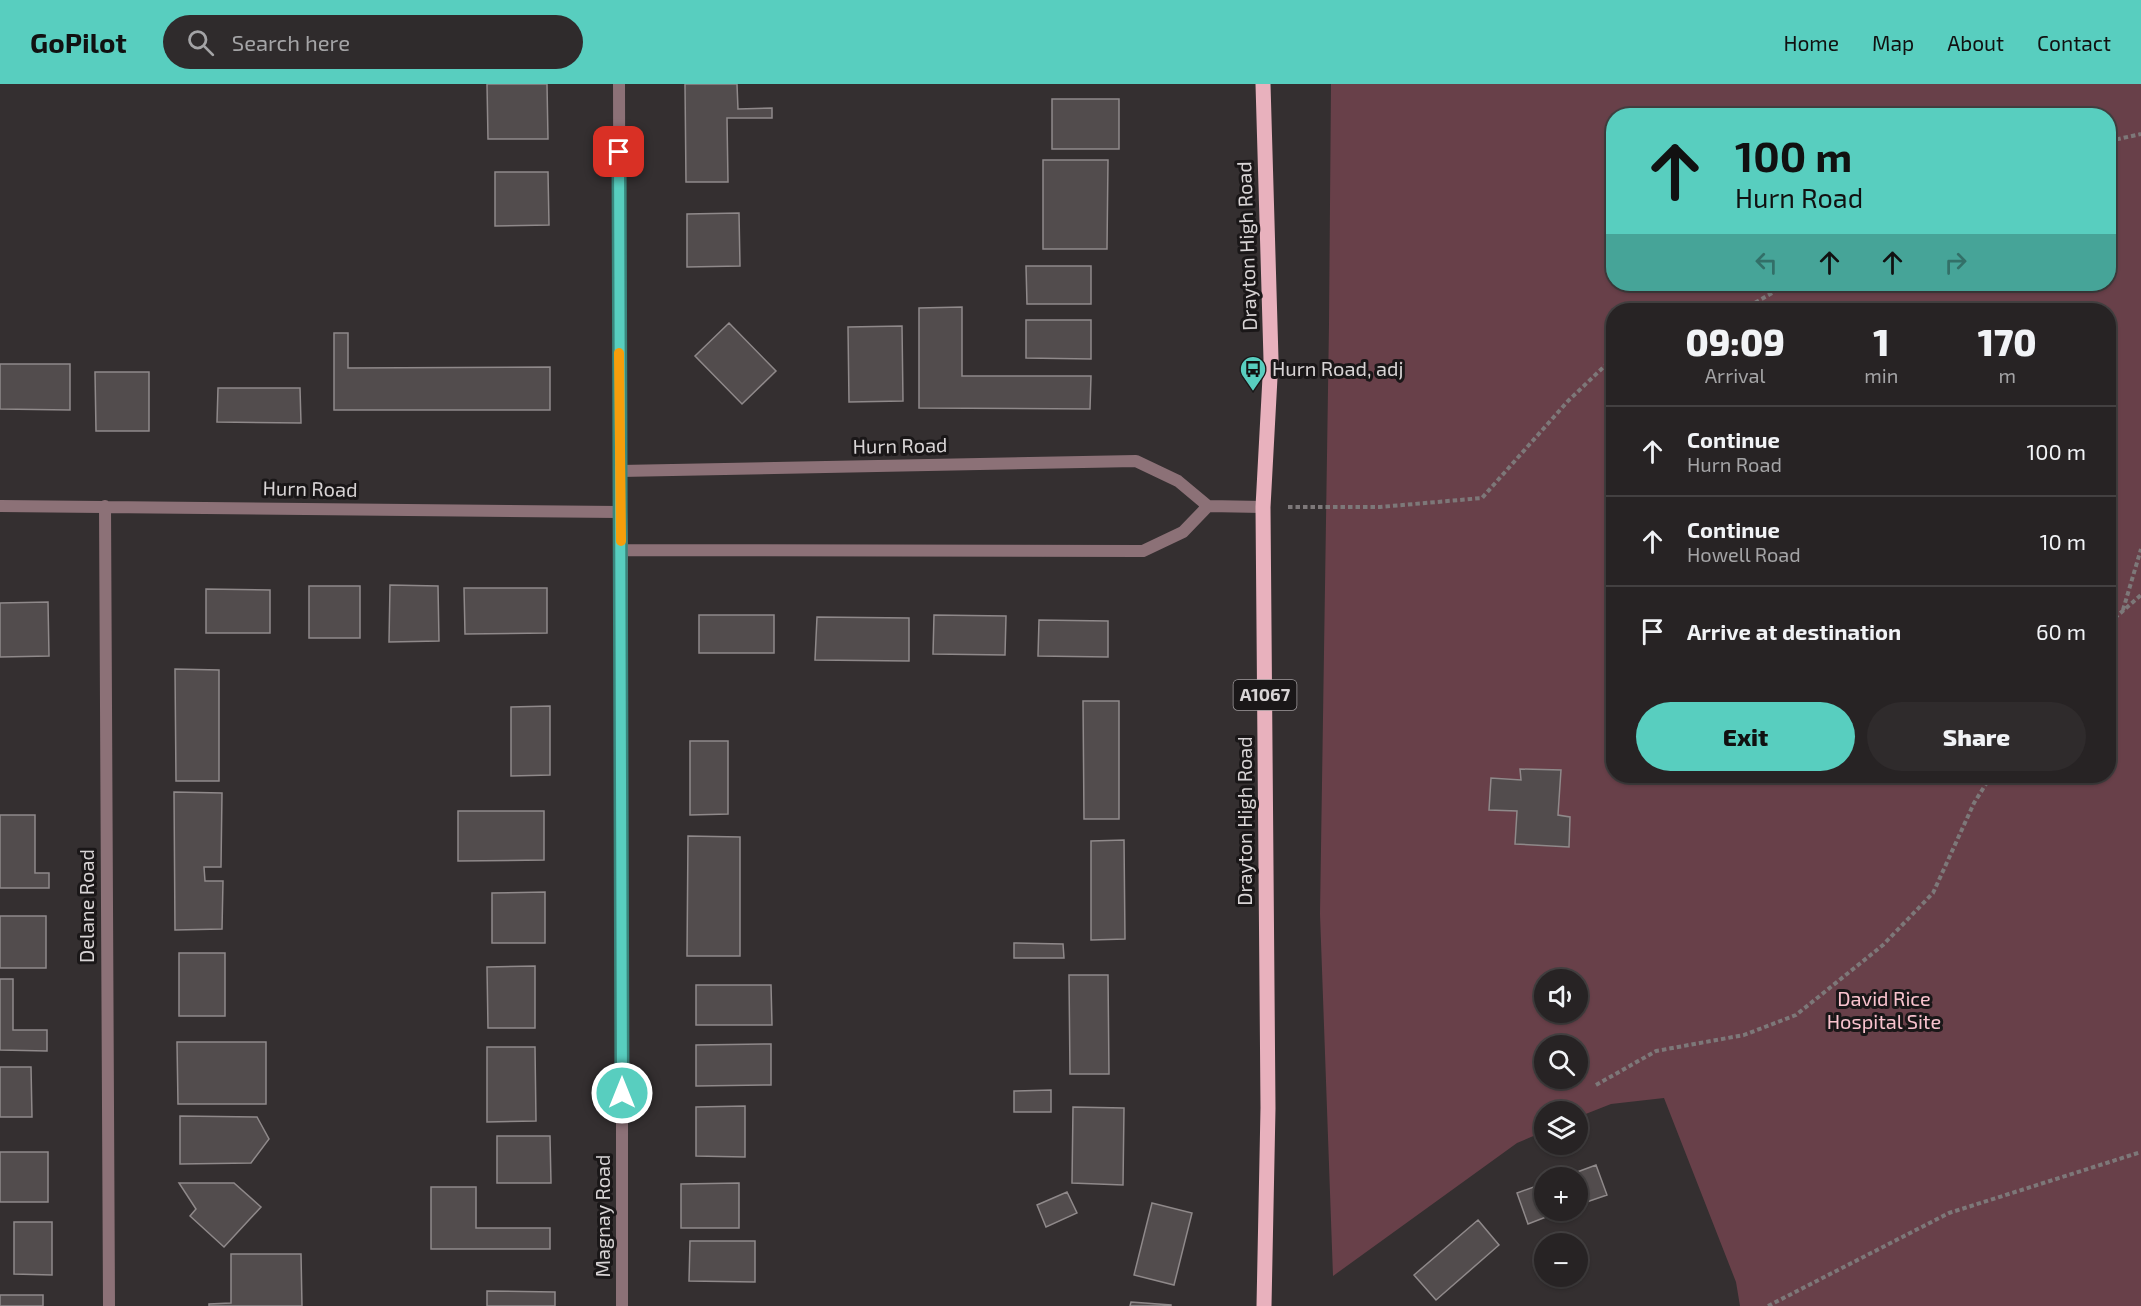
<!DOCTYPE html>
<html lang="en">
<head>
<meta charset="utf-8">
<style>
  body { margin:0; font-family:"Exo 2",sans-serif; background:#2f2b2c; color:#f1f3f6; height:100vh; display:flex; flex-direction:column; font-size:22px; white-space:nowrap }
  * { box-sizing:border-box; margin:0 }
  p { font-size:20px; color:#a4a4a6 }
  .icon { flex:none; width:33px; height:33px; fill:none; stroke:currentColor; stroke-width:2; stroke-linecap:round; stroke-linejoin:round }
  .map { position:relative; flex:1; overflow:hidden }
  .sheet { position:absolute; left:1606px; top:219px; width:510px; height:480px; display:flex; flex-direction:column; background:#272324; border-radius:24px; box-shadow:0 2px 4px #0004,0 0 0 2px #434041 }
  .sheet>* { flex:none }
  .banner { position:absolute; left:1606px; top:24px; width:510px; height:183px; border-radius:24px; box-shadow:0 2px 4px #0004,0 0 0 2px #434041; background:#58cebf; color:#111; overflow:hidden }
  .tools { position:absolute; left:1534px; top:885px; display:grid; gap:12px }
  .tools a { display:grid; place-items:center; width:54px; height:54px; border-radius:50%; background:#272324; box-shadow:0 2px 4px #0004,0 0 0 2px #434041; font-size:30px }
  .pin { position:absolute; display:grid; place-items:center; width:51px; height:51px; color:#fff; margin:-26px; border-radius:12px; box-shadow:0 3px 9px #0006 }
  .me { position:absolute; width:66px; margin:-33px; rotate:0deg; stroke-linejoin:round; filter:drop-shadow(0 0 4px #0008) }
  .turn { display:flex; align-items:center; gap:21px; height:126px; padding:0 30px; font-size:27px }
  .turn .icon { width:78px; height:78px; stroke-width:2.5 }
  .turn b { display:block; font-size:42px; line-height:51px }
  .lanes { display:flex; align-items:center; height:57px; padding:0 30px; background:#0003; justify-content:center; gap:30px; direction:ltr }
  .lanes .off { opacity:.35 }
  .eta { display:flex; justify-content:space-evenly; align-items:center; height:102px; text-align:center }
  .eta b { font-size:36px; font-weight:800; line-height:42px }
  .button { display:flex; gap:12px; margin-top:auto; padding:12px 30px }
  .button a { flex:1; height:69px; border-radius:36px; background:#58cebf; color:#111; font-size:24px; font-weight:800; line-height:69px; text-align:center }
  .button a+a { background:#2f2b2c; color:#f1f3f6 }
  ul { padding:0; list-style:none }
  li { display:flex; align-items:center; gap:18px; height:90px; padding:0 30px; border-top:2px solid #434041 }
  li div { flex:1 }
  li b { display:block; font-size:22px }
  li em { font-style:normal }
  header { display:flex; align-items:center; gap:36px; box-sizing:border-box; height:84px; padding:0 30px; background:#58cebf; color:#111 }
  header strong { font-size:28px }
  nav { display:flex; gap:33px; margin-inline-start:auto; font-size:21px }
  .search { width:420px; height:54px; background:#2f2b2c; display:flex; align-items:center; gap:15px; box-sizing:border-box; padding:0 21px; border-radius:33px; color:#a4a4a6; font-size:22px }
  .map>svg:first-child { display:block }
  .green { fill:#684049; fill-rule:evenodd }
  .building { fill:#524c4d; stroke:#8f898a; stroke-width:1.5 }
  .lines { fill:none; stroke-linecap:round; stroke-linejoin:round }
  .path { stroke:#7d7879; stroke-width:4; stroke-dasharray:4.5 3; stroke-linecap:butt }
  .street { stroke:#8c7177; stroke-width:12 }
  .primary { stroke:#e8b1bd; stroke-width:15 }
  .route-casing { stroke:#39867c; stroke-width:15 }
  .route { stroke:#58cebf; stroke-width:10 }
  .slow { stroke:#f59e0b; stroke-width:10 }
  .labels { text-anchor:middle; stroke-width:6; stroke-linejoin:round; paint-order:stroke }
  .shield { fill:#1a1718; stroke:#9f9b9c; stroke-width:1.5 }
  .shield-label { font-size:18px; font-weight:bold; fill:#d8d4d5 }
  .street-label { font-size:20px; fill:#d8d4d5; stroke:#1a1718 }
  .poi-label { font-size:20px; fill:#d8d4d5; stroke:#1a1718; text-anchor:start }
  .park-label { font-size:20px; fill:#f9c3ce; stroke:#1a1718 }
</style>
</head>
<body>
<header>
<strong>GoPilot</strong>
<div class="search"><svg class="icon" aria-label="search" viewBox="0 0 24 24"><circle cx="10" cy="10" r="6"/><path d="M15 15l6 6"/></svg>Search here</div>
<nav><a>Home</a><a>Map</a><a>About</a><a>Contact</a></nav>
</header>
<div class="map">
<svg width="2141" height="1222" viewBox="0 0 2141 1222">
  <rect width="100%" height="100%" fill="#342f30"/>
  <path class="green" d="M1331,0H2141V1222H1740L1736,1198L1664,1014L1611,1020L1578,1033V1028H1545V1047L1517,1059L1333,1192L1320,830L1329,240ZM1614,32H2109V200H1614ZM1614,226H2109V692H1614ZM1545,896H1578V928H1545ZM1545,962H1578V994H1545Z"/>
  <path class="building" d="M487,0H547L548,55H488Z
    M685,0H737L738,25L772,24V34H727L728,98H686Z
    M1052,15H1119V65H1052Z
    M1043,76H1108L1107,165H1043Z
    M495,88H548L549,141L495,142Z
    M739,129L740,182L687,183V130Z
    M1026,182H1091V220H1027Z
    M962,223V292H1091L1090,325L919,324V224Z
    M1026,236H1091V275L1026,274Z
    M729,239L776,287L742,320L695,272Z
    M902,242L903,317L849,318L848,243Z
    M334,249H348V284L550,283V326H334Z
    M0,280H70V326L0,325Z
    M95,288H149V347H96Z
    M218,304H300L301,339L217,338Z
    M390,501L438,502L439,557L389,558Z
    M309,502H360V554H309Z
    M464,504H547V549L465,550Z
    M206,505L270,506V549H206Z
    M48,518L49,572L0,573V519Z
    M699,531H774V569H699Z
    M934,531L1006,532L1005,571L933,570Z
    M817,533L909,534V577L815,576Z
    M1039,536L1108,537V573L1038,572Z
    M175,585L219,586V697H176Z
    M1083,617H1119V735H1084Z
    M550,622V691L511,692V623Z
    M690,657H728V730L690,731Z
    M1520,685L1561,686L1558,731L1570,733L1569,763L1515,760L1517,727L1489,726L1491,694L1521,696Z
    M174,708L222,709L221,783H204L205,797H223L222,845L175,846Z
    M458,727H544V776L458,777Z
    M0,731H35V789H49V804H0Z
    M688,752L740,753V872H687Z
    M1124,756L1125,855L1091,856V757Z
    M545,808V859H492V809Z
    M0,832H46V884H0Z
    M1014,859L1063,860L1064,874H1014Z
    M179,869H225V932H179Z
    M535,882V944H488L487,883Z
    M1069,891H1108L1109,990H1070Z
    M0,895H13V946H47V967L0,966Z
    M696,901H771L772,941H696Z
    M177,958H266V1020H178Z
    M771,960V1001L696,1002V961Z
    M487,963H535L536,1037L487,1038Z
    M0,983H31L32,1033H0Z
    M1051,1006V1028H1014V1007Z
    M745,1022V1073L696,1072V1023Z
    M1073,1023L1124,1024L1123,1101L1072,1099Z
    M180,1032L257,1033L269,1055L251,1079L180,1080Z
    M497,1052H550L551,1099H497Z
    M0,1068H48V1118H0Z
    M1596,1081L1607,1111L1578,1121V1094H1561Z
    M179,1099H234L261,1123L224,1163L190,1132L196,1125Z
    M739,1099V1144H681V1100Z
    M1545,1099V1126H1564L1528,1140L1517,1109Z
    M431,1103H476V1144H550V1165H431Z
    M1067,1108L1077,1129L1046,1143L1037,1121Z
    M1152,1119L1192,1129L1174,1201L1134,1191Z
    M1478,1136L1499,1161L1436,1216L1414,1191Z
    M14,1138H52V1191L14,1190Z
    M690,1157H755V1198L689,1197Z
    M231,1170H301L302,1222H209V1220L231,1219Z
    M487,1207L555,1208V1222H487Z
    M0,1211H43V1222H0Z
    M1131,1218L1171,1221V1222H1130Z"/>
  <g class="lines">
    <path class="path" d="M2109,57L2141,50
      M1742,226L1788,200
      M1288,423H1380L1482,414L1568,317L1614,273
      M2123,526L2141,465
      M2109,539L2141,511
      M1596,1001L1656,967L1744,951L1796,931L1883,861L1933,809L1974,719L1991,692
      M1768,1222L1949,1129L2141,1068"/>
    <path class="street" d="M619,0L620,387
      M0,422L619,428
      M105,422L109,1222
      M1208,422L1183,448L1143,467L622,466L620,387L1136,377L1178,397L1208,422L1263,423
      M622,466V1222"/>
    <path class="primary" d="M1263,0L1271,275L1263,423L1268,1024L1264,1222"/>
  </g>
  <g class="lines">
    <g class="route-casing">
      <path id="route" d="M619,68L622,1009"/>
    </g>
    <use href="#route" class="route"/>
    <path class="slow" d="M619,269L621,457"/>
  </g>
  <defs>
    <g id="bus-pin" transform="scale(1.35)"><path d="M0 17L-7.5 6A9.5 9.5 0 1 1 7.5 6Z" fill="#58cebf" stroke="#1a1718"/><path d="M-5-6H5V4H4V6H2V4H-2V6H-4V4H-5ZM-3.5-4V0h7V-4ZM-3.5 1.2v1.5H-2V1.2ZM2 1.2v1.5H3.5V1.2Z" fill="#111"/></g>
  </defs>
  <g fill-rule="evenodd">
    <use href="#bus-pin" x="1253" y="285"/>
  </g>
  <g class="labels">
    <rect class="shield" x="1233.5" y="596" width="63" height="30" rx="4.5"/>
    <g class="shield-label">
      <text x="1265" y="617">A1067</text>
    </g>
    <g class="street-label">
      <text transform="translate(1247 162) rotate(-92)" y="7">Drayton High Road</text>
      <text transform="translate(900 362) rotate(-1)" y="7">Hurn Road</text>
      <text transform="translate(310 405) rotate(1)" y="7">Hurn Road</text>
      <text transform="translate(1245 737) rotate(-90)" y="7">Drayton High Road</text>
      <text transform="translate(87 822) rotate(-90)" y="7">Delane Road</text>
      <text transform="translate(603 1132) rotate(-90)" y="7">Magnay Road</text>
    </g>
    <g class="poi-label">
      <text x="1272" y="292">Hurn Road, adj</text>
    </g>
    <g class="park-label">
      <text x="1884" y="922">David Rice<tspan x="1884" dy="23">Hospital Site</tspan></text>
    </g>
  </g>
</svg>
<div class="tools">
<a><svg class="icon" aria-label="sound" viewBox="0 0 24 24"><path d="M4 9h4l5-4v14l-5-4H4zM17 9q2 3 0 6"/></svg></a>
<a><svg class="icon" aria-label="search" viewBox="0 0 24 24"><circle cx="10" cy="10" r="6"/><path d="M15 15l6 6"/></svg></a>
<a><svg class="icon" aria-label="layers" viewBox="0 0 24 24"><path d="M12 4l9 5-9 5-9-5zM3 14l9 5 9-5"/></svg></a>
<a>+</a>
<a>−</a>
</div>
<div class="pin" style="left:619px;top:68px;background:#d93025"><svg class="icon" aria-label="arrive" viewBox="0 0 24 24"><path d="M6 21V4h12l-3 4 3 4H6"/></svg></div>
<svg class="me" style="left:622px;top:1009px" viewBox="-20 -20 40 40"><circle r="17" fill="#58cebf" stroke="#fff" stroke-width="3"/><path d="M0-11L8 9 0 5-8 9z" fill="#fff"/></svg>
<div class="banner">
<div class="turn"><svg class="icon" aria-label="ahead" viewBox="0 0 24 24"><path d="M12 20V5M6 11l6-6 6 6"/></svg><div><b>100 m</b>Hurn Road</div></div>
<div class="lanes"><svg class="icon off" aria-label="left" viewBox="0 0 24 24"><path d="M17 20v-9H6M10 6l-5 5 5 5"/></svg><svg class="icon" aria-label="ahead" viewBox="0 0 24 24"><path d="M12 20V5M6 11l6-6 6 6"/></svg><svg class="icon" aria-label="ahead" viewBox="0 0 24 24"><path d="M12 20V5M6 11l6-6 6 6"/></svg><svg class="icon off" aria-label="right" viewBox="0 0 24 24"><path d="M7 20v-9h11M14 6l5 5-5 5"/></svg></div>
</div>
<section class="sheet">
<div class="eta">
<div><b>09:09</b><p>Arrival</p></div>
<div><b>1</b><p>min</p></div>
<div><b>170</b><p>m</p></div>
</div>
<ul>
<li><svg class="icon" aria-label="ahead" viewBox="0 0 24 24"><path d="M12 20V5M6 11l6-6 6 6"/></svg><div><b>Continue</b><p>Hurn Road</p></div><em>100 m</em></li>
<li><svg class="icon" aria-label="ahead" viewBox="0 0 24 24"><path d="M12 20V5M6 11l6-6 6 6"/></svg><div><b>Continue</b><p>Howell Road</p></div><em>10 m</em></li>
<li><svg class="icon" aria-label="arrive" viewBox="0 0 24 24"><path d="M6 21V4h12l-3 4 3 4H6"/></svg><div><b>Arrive at destination</b></div><em>60 m</em></li>
</ul>
<div class="button"><a>Exit</a><a>Share</a></div>
</section>
</div>
</body>
</html>
